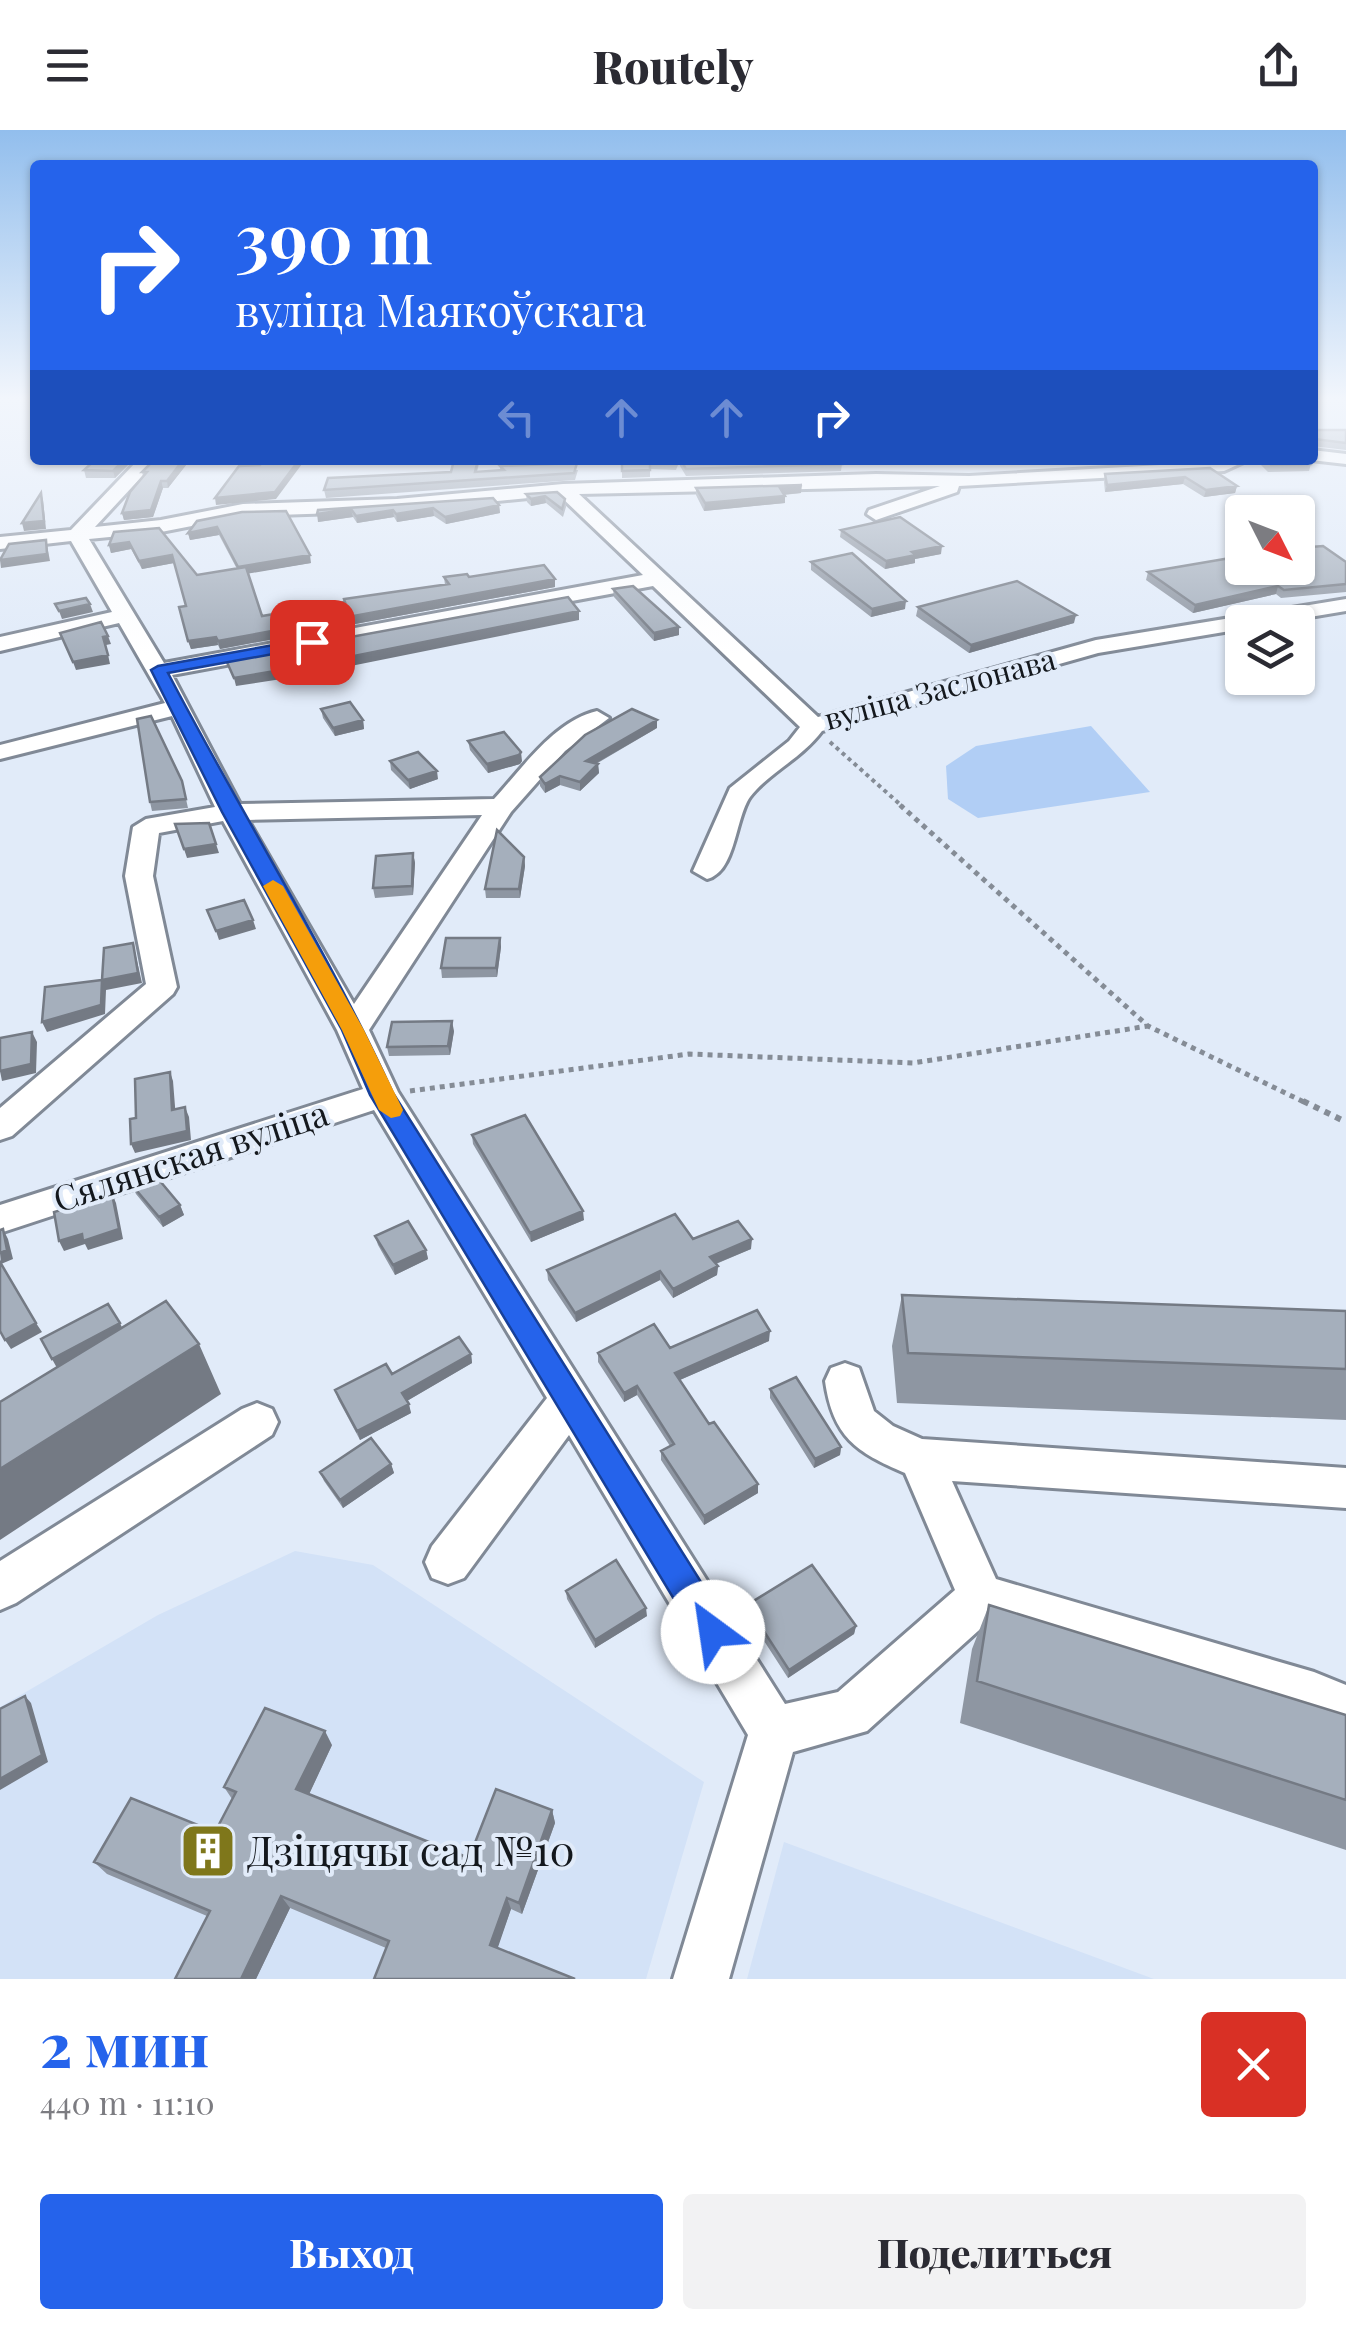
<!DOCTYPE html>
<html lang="ru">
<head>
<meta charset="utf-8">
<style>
  body { margin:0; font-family:"Playfair Display",serif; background:#f2f2f3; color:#2b2b33; height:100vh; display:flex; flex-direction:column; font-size:38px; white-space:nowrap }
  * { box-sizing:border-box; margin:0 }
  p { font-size:32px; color:#7c7c81 }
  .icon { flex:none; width:55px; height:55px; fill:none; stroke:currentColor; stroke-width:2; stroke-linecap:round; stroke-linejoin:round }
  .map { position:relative; height:1849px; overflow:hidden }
  .panel { display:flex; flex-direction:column; background:#fff; flex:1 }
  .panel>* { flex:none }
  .guide { position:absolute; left:30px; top:30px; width:1288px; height:305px; border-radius:10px; box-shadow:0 2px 8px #0004; background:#2563eb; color:#fff; overflow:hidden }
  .needle { width:65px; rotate:132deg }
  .fabs { position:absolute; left:1225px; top:365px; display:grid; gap:20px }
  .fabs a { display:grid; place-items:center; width:90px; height:90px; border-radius:10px; background:#fff; box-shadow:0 2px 8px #0004; font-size:50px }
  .pin { position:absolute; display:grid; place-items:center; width:85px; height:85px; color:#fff; margin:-42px; border-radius:20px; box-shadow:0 5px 15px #0006 }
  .me { position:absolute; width:110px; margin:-55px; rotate:329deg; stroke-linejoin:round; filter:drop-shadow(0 0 8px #0008) }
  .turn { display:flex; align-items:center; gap:35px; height:210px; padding:0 40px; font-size:45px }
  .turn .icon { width:130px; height:130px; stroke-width:2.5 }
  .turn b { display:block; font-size:70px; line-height:85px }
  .lanes { display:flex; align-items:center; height:95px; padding:0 40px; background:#0003; justify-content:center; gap:50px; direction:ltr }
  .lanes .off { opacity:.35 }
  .round { display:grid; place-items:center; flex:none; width:105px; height:105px; border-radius:10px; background:#f2f2f3 }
  .summary { display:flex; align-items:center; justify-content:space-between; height:170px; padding:0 40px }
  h1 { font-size:60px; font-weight:800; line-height:75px; color:#2563eb }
  .action { display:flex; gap:20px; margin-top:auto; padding:20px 40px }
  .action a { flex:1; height:115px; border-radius:10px; background:#2563eb; color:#fff; font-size:40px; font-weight:800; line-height:115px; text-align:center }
  .action a+a { background:#f2f2f3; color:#2b2b33 }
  header { display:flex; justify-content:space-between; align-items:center; height:130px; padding:0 40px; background:#fff; font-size:45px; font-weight:800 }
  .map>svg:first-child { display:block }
  .built { fill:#d3e2f7 }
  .water { fill:#b1cef5 }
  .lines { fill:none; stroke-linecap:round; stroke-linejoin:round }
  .minor-casing { stroke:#808996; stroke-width:6 }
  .path-far2 { stroke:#858c96; stroke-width:4; stroke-dasharray:4 4; stroke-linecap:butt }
  .path-far1 { stroke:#858c96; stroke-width:5; stroke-dasharray:5 5; stroke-linecap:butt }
  .path { stroke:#858c96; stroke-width:6; stroke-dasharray:6 6; stroke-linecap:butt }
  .minor { fill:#fff; fill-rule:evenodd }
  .wall { fill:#8e96a2 }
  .shaded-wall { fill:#747a84 }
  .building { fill:#a5afbc; stroke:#747a84; stroke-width:2.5 }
  .route { fill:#2563eb; stroke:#184099; stroke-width:2.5 }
  .slow { fill:#f59e0b }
  .labels { text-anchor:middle; stroke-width:8; stroke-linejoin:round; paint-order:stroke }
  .far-street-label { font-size:30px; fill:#14181d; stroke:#e1ebf9 }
  .street-label { font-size:35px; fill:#14181d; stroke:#e1ebf9 }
  .near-poi-label { font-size:42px; fill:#14181d; stroke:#e1ebf9; text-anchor:start }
</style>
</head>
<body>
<header><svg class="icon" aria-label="menu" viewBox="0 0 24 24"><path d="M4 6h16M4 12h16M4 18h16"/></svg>Routely<svg class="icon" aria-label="share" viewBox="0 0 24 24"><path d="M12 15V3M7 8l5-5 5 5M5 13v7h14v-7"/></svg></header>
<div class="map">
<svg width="1346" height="1849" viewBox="0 0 1346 1849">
  <rect width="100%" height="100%" fill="#e1ebf9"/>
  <path class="built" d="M295,1421L373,1435L704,1652L646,1849H0V1577L158,1485Z
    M784,1712L1154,1849H747Z"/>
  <path class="water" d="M1091,596L1150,662L978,688L948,669L946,636L976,616Z"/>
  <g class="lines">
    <g class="minor-casing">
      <path id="minor" d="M1312,320L1346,324V334L1311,330Z
        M138,330H157L95,397L161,390L243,374L397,369L563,354L876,344L969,346L1248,330L1224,341L959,356L957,362L876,390L867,384L869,380L940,356L579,364L818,587L1096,510L1346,469V481L1280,492H1242V499L1098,523L822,601C801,629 767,644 750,667C735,688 736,742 707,749L693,741L730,658L789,611L800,597L653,456L172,545L240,674L494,669C522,639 554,591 597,581L609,588L565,621L511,682L369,900L398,962L785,1574L838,1562L955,1460L905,1343C856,1322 833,1307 825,1251L831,1238L845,1233L859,1238L874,1281L893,1296L922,1309L1346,1338V1378L952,1351L996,1449L1314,1542L1346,1555V1605L1310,1589L988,1492L867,1601L793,1622L729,1849H673L748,1605L569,1305L464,1448L448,1454L432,1448L425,1432L432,1416L547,1268L374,980L0,1103V1075L363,959L337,900L223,691L159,703L153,746L177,857L173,864L12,1006L0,1010V978L146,854L125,746L133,697L146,689L215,677L172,586L0,629V615L165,573L119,493L0,521V507L112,482L71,411L0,419V407L71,400ZM559,365L643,445L164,533L89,409L161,402L243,386L397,381ZM482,685L354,874L248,690Z
        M257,1273L272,1279L278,1292L272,1305L16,1473L0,1480V1431L242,1279Z"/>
    </g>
    <path class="path-far2" d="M830,612L903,677"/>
    <path class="path-far1" d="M900,675L1148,896L1308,974
      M410,961L689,924L913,933L1148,896"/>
    <path class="path" d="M1303,971L1346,992"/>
    <use href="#minor" class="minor"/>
  </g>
  <path class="wall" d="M1312,300H1346V320L1312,316Z
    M133,330L115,348H86L84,340Z
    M154,330H190L168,358H163L153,387L124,390L122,383L143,346L142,342Z
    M480,330L477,342L500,340V336L578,340L575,350L326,368L324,360L451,342Z
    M622,330H680L676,340L650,339V347L622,348Z
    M680,330H841L842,334L841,341L686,346L680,336Z
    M1256,330H1311V334L1309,341L1268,342Z
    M1210,338L1237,356L1235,363L1204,367L1183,354L1105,362L1104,352L1105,344Z
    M696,358L801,363L784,365L785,373L704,381L696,365Z
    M526,364L565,369L566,377L563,387L546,373L531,376L527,372Z
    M499,375L500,383L446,394L434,386L397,392L394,387L357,393L353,387L318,392V380Z
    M197,391L311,433L248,443L262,486L445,455L444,447L555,449V457L220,519L218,515L191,519L179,477L186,476L174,433L142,439L131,419L111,423L109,415L159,398L197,445L237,439L219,405L190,410L188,403Z
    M841,400L941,424L915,429V433L885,439L840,407Z
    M811,432L905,479L871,487L811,440Z
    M1346,432V462L1281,468L1276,464L1193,483L1146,450L1148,442Z
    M613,459L679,505L654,511L614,467Z
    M918,477L1074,493L969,523L916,486Z
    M321,579L363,590L364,599L335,606L323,588Z
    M657,598L596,634H598L599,643L580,661L560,655L545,663L540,656V647Z
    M468,611L522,631L520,634L488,643L470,620Z
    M390,631L438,649L410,659L391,640Z
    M182,651L188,678L152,681L150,672Z
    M413,723L415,733L413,765L375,768L373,758Z
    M524,727L525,736L520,768H486L485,759Z
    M500,808L501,817L497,847L442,848L441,838Z
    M454,901L450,925L389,926L387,917Z
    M472,1005L584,1090L531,1112L473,1014Z
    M132,1055L180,1075L184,1085L163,1097L136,1064Z
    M375,1106L426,1120L428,1129L395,1145L378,1115Z
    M693,1109L751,1119L716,1134L718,1136L717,1145L673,1168L660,1150L576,1192L548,1150L547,1140Z
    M902,1165L1346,1181V1290L897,1273L892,1216Z
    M769,1211L680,1250L709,1294L758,1354V1363L704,1395L661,1330V1321L670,1316L637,1265L624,1272L598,1232V1223Z
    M471,1224L472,1233L407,1271L411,1283L360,1310L338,1269L335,1260Z
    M770,1259L841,1317L840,1325L814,1338L770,1268Z
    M391,1334L394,1343L343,1378L324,1351L320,1342Z
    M566,1461L647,1486L595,1518L567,1469Z
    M747,1475L856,1496L854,1504L788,1548L746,1483Z
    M989,1475L1346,1585V1720L960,1593L972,1519Z
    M332,1615L309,1664L469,1728L552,1680L555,1693L522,1784L511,1779L497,1818H386L290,1778L256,1849H175L207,1786L107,1744L94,1732L215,1702L232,1669L224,1657Z"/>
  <path class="shaded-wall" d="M124,330H133L115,348L113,341Z
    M183,330H190L168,358L167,351Z
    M299,330H305L276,369L216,375L215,368Z
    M1185,347L1183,354L1105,362L1107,355Z
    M161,351L163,358L153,387L124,390L122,383Z
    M802,355L801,363L779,365L780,358Z
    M1237,356L1235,363L1204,367L1206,360Z
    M41,363L43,370L46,399L24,401L22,393Z
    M545,366L546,373L531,376V369Z
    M785,366V373L704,381L705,373Z
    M499,375L500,383L446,394L445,387Z
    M433,378L434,386L397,392L396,384Z
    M351,379L353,387L318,392L317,384Z
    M393,380L394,387L357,393L356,386Z
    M217,397L219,405L190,410L188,403Z
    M46,410L50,431L1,438L0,430Z
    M129,412L131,419L111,423L109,415Z
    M942,416L941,424L915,429V433L885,439L886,431L912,422Z
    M172,425L174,433L142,439L139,431Z
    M310,425L311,433L240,445L238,437Z
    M555,449V457L220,519L218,511Z
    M1278,456L1276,464L1193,483L1195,475Z
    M906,471L905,479L871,487L872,479Z
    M90,474L93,482L62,489L59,481Z
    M579,481V490L301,546L236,556L234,548Z
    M1076,485L1074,493L969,523L971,515Z
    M679,497V505L654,511V503Z
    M108,506L111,514L106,515L110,534L76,540L73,532L103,507Z
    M216,507L218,515L191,519L188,511Z
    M363,590L364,599L335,606L333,598Z
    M657,590V598L586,639V631Z
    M521,622L522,631L520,634L488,643L487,634Z
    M598,634L599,643L580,661V652Z
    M437,641L438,649L410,659L408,650Z
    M560,646V655L545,663V654Z
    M216,714L219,723L187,728L184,719Z
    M413,723L415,733L413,765L412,756Z
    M524,727L525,736L520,768L519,759Z
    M253,790L256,799L219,810L216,801Z
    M500,808L501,817L497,847L496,838Z
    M133,813L142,853L106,860L102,850Z
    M102,850L106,860L105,884L47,902L42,892Z
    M452,891L454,901L450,925L448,916Z
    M32,902L37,912L36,943L2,951L0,941Z
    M170,942L173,951L176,989L172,980Z
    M185,977L189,987L191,1010L135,1023L131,1014Z
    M112,1064L116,1073L123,1109L88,1120L85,1114L64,1121L59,1111Z
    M180,1075L184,1085L163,1097L159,1087Z
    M583,1081L584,1090L531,1112L530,1103Z
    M3,1099L8,1109L13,1129L1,1134L0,1123Z
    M752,1109L751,1119L710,1136V1127Z
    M426,1120L428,1129L395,1145L393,1135Z
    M718,1136L717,1145L673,1168V1159Z
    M660,1141V1150L576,1192L575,1183Z
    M36,1193L42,1202L11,1219L5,1210Z
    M120,1193L124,1202L57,1238L52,1229Z
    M770,1201L769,1211L675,1252V1243Z
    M199,1214L221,1264L0,1410V1339Z
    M471,1224L472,1233L405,1272L402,1263Z
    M637,1256V1265L624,1272V1263Z
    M409,1274L411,1283L360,1310L357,1301Z
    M841,1317L840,1325L814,1338L815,1329Z
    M391,1334L394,1343L343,1378L340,1370Z
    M758,1354V1363L704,1395V1386Z
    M646,1478L647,1486L595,1518V1510Z
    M856,1496L854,1504L788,1548L789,1540Z
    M25,1566L31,1573L48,1632L0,1660V1649Z
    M325,1601L332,1615L305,1673L296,1659Z
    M552,1680L555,1693L522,1784L519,1773Z
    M281,1766L290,1778L256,1849H241Z
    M507,1768L511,1779L495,1826L490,1815Z"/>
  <path class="building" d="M1312,300H1346V313L1315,309L1312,311Z
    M95,330H124L113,341L84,340Z
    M154,330H183L167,351H161L151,380L122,383L130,362L147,342H142Z
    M264,330H299L275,362L215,368L239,336L260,335Z
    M454,330H478L475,342L504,340L500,336L577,333L574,343L324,360L328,348L451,342Z
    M622,330H677L676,333L650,332V340L622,341Z
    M681,330H841L842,334L686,339Z
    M1266,330H1311V334L1271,335Z
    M1210,338L1237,356L1206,360L1185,347L1107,355L1105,344Z
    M802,355L780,358L785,366L705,373L696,358Z
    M557,362L565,369L562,379L545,366L531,369L526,364Z
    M41,363L44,391L22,393Z
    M493,368L499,375L445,387L433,378L396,384L393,380L356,386L351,379L317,384L318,380Z
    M286,381L310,425L238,437L217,397L188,403L197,391L242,382Z
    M900,387L942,416L912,422L916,425L886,431L841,400Z
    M159,398L197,445L246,437L262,486L345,472L344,469L449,454L444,447L467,444L469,447L544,435L555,449L218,511L216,507L188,511L179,477L186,476L172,425L139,431L129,412L109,415L114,402Z
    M46,410L47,424L0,430L9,414Z
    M1323,416L1346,432V454L1284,460L1278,456L1195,475L1148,442L1242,426V438H1298V418Z
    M852,423L906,471L872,479L811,432Z
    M1017,451L1076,485L971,515L918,477Z
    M633,456L679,497L654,503L613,459Z
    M568,467L579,481L299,537L234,548L226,530Z
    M86,468L90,474L59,481L55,474Z
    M101,492L108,506L103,507L108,525L73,532L60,503Z
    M350,572L363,590L333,598L321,579Z
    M632,579L657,590L586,631L598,634L580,652L560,646L545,654L540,647L585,605Z
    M151,586L182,651L186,669L150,672L137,589Z
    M504,602L521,622L519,625L487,634L468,611Z
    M418,622L437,641L408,650L390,631Z
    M209,693L216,714L184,719L175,694Z
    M497,700L524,727L519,759H485Z
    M413,723L412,756L373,758L376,726Z
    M244,770L253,790L216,801L207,780Z
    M446,808H500L496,838H441Z
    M133,813L138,843L102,850L104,818Z
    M102,850L101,875L42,892L45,857Z
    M452,891L448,916L387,917L392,892Z
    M32,902L31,934L0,941V908Z
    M170,942L172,980L185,977L187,1001L131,1014L130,989L136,988L135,949Z
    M525,985L583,1081L530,1103L472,1005Z
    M155,1045L180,1075L159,1087L132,1055Z
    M112,1064L119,1099L83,1111L82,1104L59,1111L54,1082Z
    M675,1084L693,1109L738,1091L752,1109L710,1127L718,1136L673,1159L660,1141L575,1183L547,1140Z
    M408,1091L426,1120L393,1135L375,1106Z
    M3,1099L7,1120L0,1123V1100Z
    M0,1132L36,1193L5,1210L0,1201Z
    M902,1165L1346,1181V1239L908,1223Z
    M166,1171L199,1214L0,1339V1272Z
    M108,1174L120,1193L52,1229L41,1209Z
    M757,1180L770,1201L675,1243L709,1294L714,1292L758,1354L704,1386L661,1321L674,1314L637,1256L624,1263L598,1223L654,1194L670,1218Z
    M459,1207L471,1224L402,1263L409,1274L357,1301L335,1260L386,1234L392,1244Z
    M796,1247L841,1317L815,1329L770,1259Z
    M371,1308L391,1334L340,1370L320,1342Z
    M616,1430L646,1478L595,1510L566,1461Z
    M812,1435L856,1496L789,1540L747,1475Z
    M989,1475L1346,1585V1670L977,1551Z
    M25,1566L42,1625L0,1649V1579Z
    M265,1578L325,1601L296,1659L469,1728L496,1659L552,1680L519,1773L507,1768L490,1815L575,1849H374L389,1811L281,1766L241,1849H175L210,1781L94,1732L131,1668L215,1702L236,1662L224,1657Z"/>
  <linearGradient id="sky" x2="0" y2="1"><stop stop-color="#92beed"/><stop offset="0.51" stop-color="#f2f6fc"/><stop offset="1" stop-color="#f2f6fc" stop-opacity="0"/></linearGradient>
  <rect width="1346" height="527" fill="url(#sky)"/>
  <path class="route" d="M312,508L319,512L317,516L168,543C241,683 328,821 393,963L725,1490L730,1502L725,1514L713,1519L701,1514L370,965L342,900L222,682L151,540L158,536Z"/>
  <path class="slow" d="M273,750L283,756L364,900L403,980L400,986L391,988L379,980L342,900L263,756Z"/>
  <defs>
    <g id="building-square" transform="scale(2.875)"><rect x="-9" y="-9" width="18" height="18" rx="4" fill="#7f771b" stroke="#e1ebf9"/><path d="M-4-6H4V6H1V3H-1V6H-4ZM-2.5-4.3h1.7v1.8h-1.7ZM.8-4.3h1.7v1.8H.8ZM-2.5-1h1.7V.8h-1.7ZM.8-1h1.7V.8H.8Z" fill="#fff"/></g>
  </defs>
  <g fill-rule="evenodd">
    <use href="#building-square" x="208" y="1721"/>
  </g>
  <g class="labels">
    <g class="far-street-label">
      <text transform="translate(940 560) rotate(-15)" y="10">вуліца Заслонава</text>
    </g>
    <g class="street-label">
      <text transform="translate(191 1027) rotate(-18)" y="12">Сялянская вуліца</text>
    </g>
    <g class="near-poi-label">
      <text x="247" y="1736">Дзіцячы сад №10</text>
    </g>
  </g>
</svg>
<div class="fabs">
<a><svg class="needle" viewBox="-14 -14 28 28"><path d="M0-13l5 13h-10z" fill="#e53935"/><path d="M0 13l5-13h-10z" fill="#7c7c81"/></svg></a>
<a><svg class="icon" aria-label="layers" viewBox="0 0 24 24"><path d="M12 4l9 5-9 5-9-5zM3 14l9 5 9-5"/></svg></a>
</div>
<div class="pin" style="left:312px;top:512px;background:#d93025"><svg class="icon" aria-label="arrive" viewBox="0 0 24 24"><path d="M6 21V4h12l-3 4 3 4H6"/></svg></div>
<svg class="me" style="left:713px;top:1502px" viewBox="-20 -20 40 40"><circle r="19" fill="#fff"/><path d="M0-13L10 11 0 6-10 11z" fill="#2563eb"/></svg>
<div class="guide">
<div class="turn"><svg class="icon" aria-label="right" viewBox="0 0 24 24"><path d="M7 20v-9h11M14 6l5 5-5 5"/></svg><div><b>390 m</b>вуліца Маякоўскага</div></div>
<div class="lanes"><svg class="icon off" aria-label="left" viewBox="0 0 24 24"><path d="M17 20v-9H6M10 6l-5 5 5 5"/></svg><svg class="icon off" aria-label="ahead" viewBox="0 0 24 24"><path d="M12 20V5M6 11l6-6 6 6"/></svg><svg class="icon off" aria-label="ahead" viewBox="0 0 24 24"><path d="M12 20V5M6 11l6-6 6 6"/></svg><svg class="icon" aria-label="right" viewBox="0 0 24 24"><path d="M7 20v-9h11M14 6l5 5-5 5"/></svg></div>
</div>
</div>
<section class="panel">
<div class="summary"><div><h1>2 мин</h1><p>440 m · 11:10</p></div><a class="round" style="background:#d93025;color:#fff"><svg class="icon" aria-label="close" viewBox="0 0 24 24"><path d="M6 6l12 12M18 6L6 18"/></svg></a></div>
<div class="action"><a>Выход</a><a>Поделиться</a></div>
</section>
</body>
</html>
